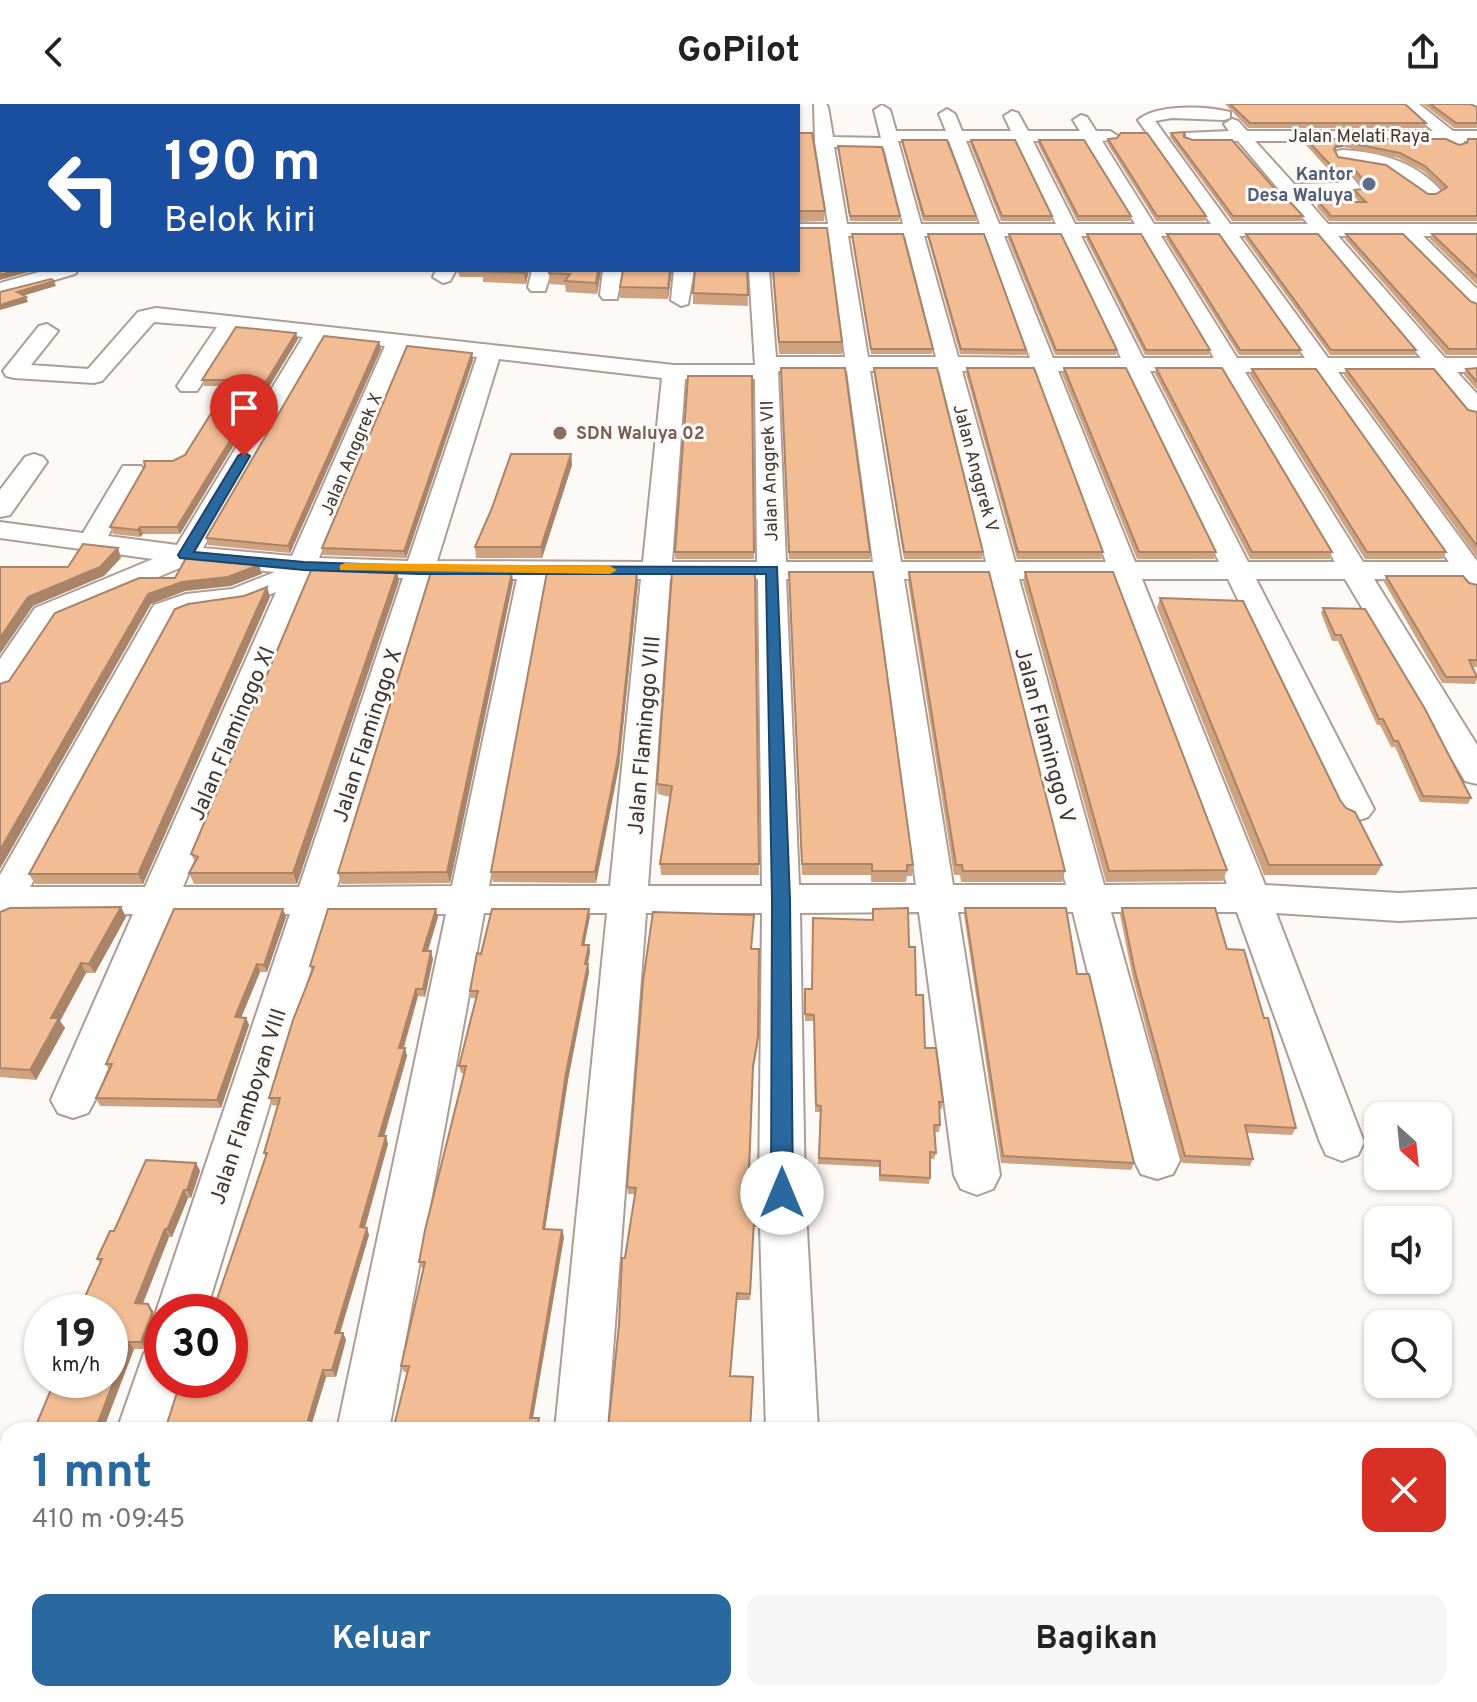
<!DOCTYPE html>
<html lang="id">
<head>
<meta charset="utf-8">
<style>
  body { margin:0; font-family:Overpass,sans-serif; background:#f6f6f6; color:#222; height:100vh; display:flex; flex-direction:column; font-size:30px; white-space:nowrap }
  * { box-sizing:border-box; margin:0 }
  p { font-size:26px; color:#767676 }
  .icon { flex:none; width:44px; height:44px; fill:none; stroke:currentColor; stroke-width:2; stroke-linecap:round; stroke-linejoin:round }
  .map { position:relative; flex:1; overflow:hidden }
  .sheet { position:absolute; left:0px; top:1318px; width:1478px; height:280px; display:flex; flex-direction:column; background:#fff; border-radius:24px 24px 0 0; box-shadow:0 2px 6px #0004 }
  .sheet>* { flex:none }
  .hud { position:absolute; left:0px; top:0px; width:800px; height:168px; box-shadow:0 2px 6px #0004; background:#1a4fa0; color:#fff; overflow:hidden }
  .needle { width:52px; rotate:153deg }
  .controls { position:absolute; left:1364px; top:998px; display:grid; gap:16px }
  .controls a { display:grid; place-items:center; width:88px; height:88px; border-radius:16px; background:#fff; box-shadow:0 2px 6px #0004; font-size:40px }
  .speed { position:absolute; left:24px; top:1190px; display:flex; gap:16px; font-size:40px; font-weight:700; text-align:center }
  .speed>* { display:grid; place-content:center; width:104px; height:104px; border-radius:50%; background:#fff; box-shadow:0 2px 6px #0004; line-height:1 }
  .speed small { font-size:20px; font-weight:400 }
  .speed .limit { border:12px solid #d22; background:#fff; color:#111 }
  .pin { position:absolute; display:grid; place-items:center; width:68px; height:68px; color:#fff; margin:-82px -34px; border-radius:50% 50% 50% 0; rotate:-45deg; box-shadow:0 0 8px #0007 }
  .pin .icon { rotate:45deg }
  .me { position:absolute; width:88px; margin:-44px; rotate:0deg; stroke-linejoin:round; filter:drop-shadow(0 0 6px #0008) }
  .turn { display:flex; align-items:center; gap:28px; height:168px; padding:0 32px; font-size:36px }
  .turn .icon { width:104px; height:104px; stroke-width:2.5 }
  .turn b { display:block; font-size:56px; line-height:68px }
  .round { display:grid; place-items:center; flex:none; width:84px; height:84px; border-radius:16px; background:#f6f6f6 }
  .overview { display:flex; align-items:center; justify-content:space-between; height:136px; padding:0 32px }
  h1 { font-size:48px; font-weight:700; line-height:60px; color:#2a69a0 }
  .action { display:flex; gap:16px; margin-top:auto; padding:16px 32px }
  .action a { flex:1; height:92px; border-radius:16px; background:#2a69a0; color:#fff; font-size:32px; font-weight:700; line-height:92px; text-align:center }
  .action a+a { background:#f6f6f6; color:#222 }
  header { display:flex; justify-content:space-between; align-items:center; height:104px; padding:0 32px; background:#fff; font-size:36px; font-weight:700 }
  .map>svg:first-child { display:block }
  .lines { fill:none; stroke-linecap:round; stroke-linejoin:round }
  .minor-casing { stroke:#ae9d95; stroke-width:4 }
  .minor { fill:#fff; fill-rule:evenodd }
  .wall { fill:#d0a380; fill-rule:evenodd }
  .shaded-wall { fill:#a98468 }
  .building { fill:#f2bd95; stroke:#a98468; stroke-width:2; fill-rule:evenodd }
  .route { fill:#2a69a0; stroke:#1b4468; stroke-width:2 }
  .slow { fill:#f59e0b }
  .service-dot { fill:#5c6f8a; stroke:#fdf9f7; stroke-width:3 }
  .education-dot { fill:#8d6e63; stroke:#fdf9f7; stroke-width:3 }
  .labels { text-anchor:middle; stroke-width:6; stroke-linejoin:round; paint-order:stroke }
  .far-street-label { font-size:18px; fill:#3c3532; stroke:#fdf9f7 }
  .far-service-label { font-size:18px; font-weight:bold; fill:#4e5e75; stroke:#fdf9f7; text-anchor:end }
  .far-education-label { font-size:18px; font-weight:bold; fill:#785e54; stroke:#fdf9f7; text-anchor:start }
  .street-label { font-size:22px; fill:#3c3532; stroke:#fdf9f7 }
</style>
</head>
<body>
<header><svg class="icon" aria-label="back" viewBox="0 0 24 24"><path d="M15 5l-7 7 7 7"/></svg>GoPilot<svg class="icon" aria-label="share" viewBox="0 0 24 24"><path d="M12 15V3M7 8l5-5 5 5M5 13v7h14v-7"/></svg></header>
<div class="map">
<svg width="1477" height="1598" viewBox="0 0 1477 1598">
  <rect width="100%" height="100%" fill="#fdf9f7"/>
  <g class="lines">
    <g class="minor-casing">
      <path id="minor" d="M260,0H276L259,2Z
        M814,0H826L828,3L833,33L881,34L874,6L882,1L890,6L896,27H946L939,10L947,5L955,10L962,27H1011L1004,12L1012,7L1018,9L1028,27H1080L1073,16L1081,11L1087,13L1096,27H1110L1118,32L1116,35L1102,37L1154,120H1211L1138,16C1157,0 1205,2 1230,8V14L1224,16L1172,14L1155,17L1230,120H1308L1238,37H1192L1186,35V29L1229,27L1224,20L1232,15L1238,17L1247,27H1433L1401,0H1419L1453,27H1477V37H1464L1463,42L1457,43L1445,37H1255L1294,80L1339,79L1341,74H1353L1361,84L1358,88L1303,91L1328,120H1477V132H1423L1477,185V203L1470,201L1402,132H1338L1445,254H1477V268H1457L1477,290V312L1468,310L1433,268H1338L1477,457V486L1467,483L1461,476L1374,475L1477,641V680L1465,677L1345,475H1256L1374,705L1368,713L1356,717L1344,713L1338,705L1228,475H1142L1265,781L1399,789L1477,785V813L1399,817L1276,809L1364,1038L1358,1051L1342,1057L1326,1051L1320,1038L1237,808H1111L1180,1056L1173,1070L1157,1075L1141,1070L1134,1056L1073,808H958L1000,1071L993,1085L977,1091L961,1085L954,1071L919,808L800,809L805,1089L818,1326H766L759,1089L762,809H646L607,1326H555L607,809H484L389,1326H337L446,810H328L206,1208H162V1221L156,1208L290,810H172L95,996L88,1009L73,1014L58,1009L51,996L133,810L15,811L0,818V771L154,501L186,490L232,485L275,468L189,460L57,516L11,585L0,588V555L35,504L153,455L0,434V418L83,429L123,362H141L145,367L108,432L177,441L303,233L237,226L197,287H181L177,282L217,223L154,218L102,277L94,279L14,274L6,272L3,267L39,222L47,220L58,227L31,261L88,265L138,208L156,204L674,261H755L749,166H769L776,253H845L829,132H798V120H828L815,38ZM898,37H949L980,120H921ZM966,37H1016L1056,120H999ZM1033,37H1085L1135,120H1075ZM834,43L884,44L903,120H847ZM848,132H905L936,253H868ZM924,132H985L1030,254L958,253ZM1004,132H1062L1121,254H1053ZM1081,132H1142L1214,254H1143ZM1161,132H1219L1305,254H1237ZM1239,132H1318L1421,254H1328ZM324,235L385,242L292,452L203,444ZM406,245L477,253L408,457L319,454ZM499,255L662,274L643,458L437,457ZM778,267H847L873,458H786ZM870,267H939L986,458H901ZM962,267H1035L1106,458H1015ZM1058,267H1127L1219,458H1135ZM1150,267H1222L1335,458H1248ZM1245,268H1315L1449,458H1363ZM685,275H755L757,458H672ZM313,471L403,474L299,783H183ZM431,475H517L452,782L337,783ZM546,475H641L610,782H489ZM670,475H758L762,782H648ZM786,475H875L916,781H799ZM904,475H990L1066,781H953ZM1019,475H1113L1227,780L1104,781ZM276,488L145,783H30L177,513L191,507L247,499Z
        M1466,0H1477V8Z
        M2,11V21L0,22V12Z
        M1343,46C1380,48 1417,58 1442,88L1433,93L1427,92L1386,63L1337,55L1335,51L1337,47Z
        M0,145H2V157H0Z
        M46,166H78L75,170L0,192V179Z
        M436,166H456L450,177L443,179L433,173Z
        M532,166H552L545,187H531L528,183Z
        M603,166H623L617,195H603L600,191Z
        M674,166H694L688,200L681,202L671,196Z
        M34,350L43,353L47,358L10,411L0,413V386L25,353Z
        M162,1242V1276H185L169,1326H117L144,1249Z
        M1470,1397L1477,1398V1454L1470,1453Z
        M0,1427H8V1483H0Z
        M165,1590H225L223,1598H163Z
        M404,1590H464L463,1598H403Z
        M1396,1590H1456L1459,1598H1399Z"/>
    </g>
    <use href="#minor" class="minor"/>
  </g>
  <path class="wall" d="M1225,0H1405L1426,19L1425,24H1248Z
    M1423,0H1470L1477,3V24H1454Z
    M798,29L825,107L824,117L798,118Z
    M1171,29L1184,33L1287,99L1303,112L1302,117H1232L1170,33Z
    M1108,35L1206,112L1205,117H1156L1107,39Z
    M1306,35L1459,41L1477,35V117H1329L1317,103L1319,98H1359L1353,91L1354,86L1362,85L1363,83L1353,71H1341L1337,75L1305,40ZM1343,43L1398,54L1423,67L1443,86L1436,90H1428L1338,53L1335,47L1336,44Z
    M902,36L976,112V117H923L902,40Z
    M971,36L1052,112L1051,117H1001L970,40Z
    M1039,36L1131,112L1130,117H1077L1038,40Z
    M838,42L900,112L899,117H850Z
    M852,130L933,245L932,250H871L852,135Z
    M928,130L1026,246V251L960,250L928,135Z
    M1009,130L1117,246L1116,251H1055L1008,135Z
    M1087,130L1210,246L1209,251H1145L1086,135Z
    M1167,130L1301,246L1299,251H1239L1166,135Z
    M1246,130L1416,246L1415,251H1330L1245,135Z
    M1346,130L1470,197L1477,200V251H1446L1345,135Z
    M1432,130H1477V181L1430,135Z
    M414,166H433L432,168L415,167Z
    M457,166H529L526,180L483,178V173H460Z
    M601,166L597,190L566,188L565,181L550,180L549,169Z
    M672,166L668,195L620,194V183Z
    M747,166L748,202L693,200V189Z
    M772,166H798L842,238V250H779Z
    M298,235L180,430H143L140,433L113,430L110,423L173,357L185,351L228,282H204L202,276Z
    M381,245L290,449L208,441L206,434Z
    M473,256L406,454L323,451L322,444Z
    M874,264L983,448L982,455H904L874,270Z
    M967,264L1103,448L1102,455H1017L966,270Z
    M1064,264L1216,448L1214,455H1137L1062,270Z
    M1156,264L1332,448L1330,455H1250L1155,270Z
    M1477,264V286L1464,271L1466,265Z
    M1252,265L1446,448L1443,455H1365L1250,271Z
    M1346,265L1477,308V453L1344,271Z
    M781,270L870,448V455H789Z
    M752,272L754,455H675V448Z
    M571,350L572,361L542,454H476L475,443Z
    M755,468L759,771H661L660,760L670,693L658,690L657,680Z
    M789,468L913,761L912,772H907L906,778H871V771H802Z
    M909,468L1065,767L1062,778H961L960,771H954L908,478Z
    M1025,468L1227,766L1223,777L1106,778L1023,478Z
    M1386,472L1477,481V563H1473L1477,571V575L1475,580L1442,579L1384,478Z
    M399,477L297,780H194L189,769L195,758L191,750Z
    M513,478L450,779L341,780L338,769Z
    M638,478L619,662L596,779L493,778L491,768Z
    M267,483L270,493L143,780H35L29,770L244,492Z
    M1160,494L1340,696L1382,761L1376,771H1264L1157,504Z
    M1323,504L1471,694L1468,700L1420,698L1395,643H1391L1380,621H1377L1338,537H1332L1321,509Z
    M121,803L126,813L95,869H86L60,917L65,924L36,976L0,973V808Z
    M965,804L1077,870L1134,1059L1131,1066L1001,1059L964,811Z
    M1122,804L1227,845L1296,1024L1292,1031L1247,1029L1253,1055L1250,1062L1182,1059L1133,875L1120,811Z
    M283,805L286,813L267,868H260L241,914H246L249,921L221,1004L100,1002L96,994L109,966L106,960Z
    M873,805L909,843L925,944L943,998L942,1005H940V1021L939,1028H935L936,1049L934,1055H930V1074L929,1080L879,1077V1063L818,1060L820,1008H815L814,917H805V885H811L872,816Z
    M590,812L584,841H589L590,848L588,860L589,868L568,976L545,1125L562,1126L564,1133L533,1314L541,1320L540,1326H393L407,1268H404L401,1262L423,1164H422L419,1158L464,969H461L459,962L476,894H471L470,887L481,850Z
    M438,813L428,847L433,855L425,893L418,892L404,944H405L407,952L384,1032L388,1040L365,1124L369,1131L340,1229H343L346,1236L336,1273H326L312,1319L314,1323L216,1198L266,1054L264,1049L278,1002L272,1001L269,994L312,868L310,862Z
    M752,845L758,940L753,969L749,1067L757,1117V1123H754L750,1196H737L609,1321L625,1154L635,1090H628L627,1083Z
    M196,1059L200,1067L191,1094H188L172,1133H169L143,1200L153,1207L156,1216L146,1245H134L103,1326H34L53,1280H47L43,1276H110L100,1159L97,1155L114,1127Z
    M1470,1484L1477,1485V1575L1474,1567H1471L1470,1563Z
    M1276,1590H1395L1397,1598H1290V1595L1277,1594Z"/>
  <path class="shaded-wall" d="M1345,38L1343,43L1336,44L1332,50L1334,45L1338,39Z
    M17,166H28L29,168L0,176V171Z
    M525,166H529L526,180L524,169Z
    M598,166H601L597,190L596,179Z
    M670,166H672L668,195V184Z
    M54,177L56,182L19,193L17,188Z
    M26,193L28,198L0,206V201Z
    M296,229L298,235L180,430L177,423Z
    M379,238L381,245L290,449L288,442Z
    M472,249L473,256L406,454L404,447Z
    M571,350L572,361L542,454L541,443Z
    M140,423L143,430L140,433L138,426Z
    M118,444L121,454L104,472L33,502L0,550V534L28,493Z
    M259,461L262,470L231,482L185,487L151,500L0,765V746L148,490L182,478Z
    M397,467L399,477L297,780L293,769Z
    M512,468L513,478L450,779L447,768Z
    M637,468L638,478L619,662L596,779L595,768Z
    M267,483L270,493L143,780L138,770Z
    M121,803L126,813L95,869L89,860Z
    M283,805L286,813L267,868L264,861Z
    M436,805L438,813L425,855L423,847Z
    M589,805L590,812L583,848L582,841Z
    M589,841L590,848L586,867L585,860Z
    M431,847L433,855L425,893L423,885Z
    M81,859L86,869L60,917L65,924L36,976L30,966L51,914Z
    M257,860L260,868L238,921L235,913Z
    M588,860L589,868L568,976L544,1132L543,1125L566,969Z
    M416,885L418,892L401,952L399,944Z
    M246,914L249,921L221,1004L217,996Z
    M405,944L407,952L382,1040L379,1032Z
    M386,1032L388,1040L363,1130L360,1123Z
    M196,1059L200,1067L191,1094L187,1086Z
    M184,1086L188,1094L172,1133L167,1126Z
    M367,1124L369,1131L338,1236L335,1229Z
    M165,1125L169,1133L140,1206L135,1199Z
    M562,1126L564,1133L532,1319L530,1314Z
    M148,1200L153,1207L156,1216L146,1245L141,1238Z
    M343,1229L346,1236L336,1273L332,1266Z
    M129,1238L134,1245L103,1326H95Z
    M323,1266L326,1273L312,1319L314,1323L313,1326H308V1316Z
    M154,1590L161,1594L162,1598H154Z
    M381,1590H385L384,1598H379Z"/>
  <path class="building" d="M21,0H259L258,2H19Z
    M1230,0H1405L1426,19H1250Z
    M1430,0H1470L1477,3V19H1456Z
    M2,19V131H0V64L1,63L0,57V21Z
    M1184,28V33L1193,36H1232L1287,99H1291L1303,112H1233L1171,29Z
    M798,29H812L825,107H798Z
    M1121,29H1147L1206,112H1157L1108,35L1117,34Z
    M1306,35H1446L1459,41L1467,39L1468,35H1477V112H1331L1319,98H1366L1354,86L1362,85L1366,79L1355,66H1343L1339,70ZM1345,38L1400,49L1425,62L1447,83L1436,90H1428L1386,61L1338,53L1334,45L1338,39Z
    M902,36H947L976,112H924Z
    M971,36H1015L1052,112H1002Z
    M1039,36H1084L1131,112H1078Z
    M838,42L882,43L900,112H850Z
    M798,124H827L842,238H779L773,166H798Z
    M852,130H903L933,245H871Z
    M928,130H984L1026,246L961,245Z
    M1009,130H1061L1117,246H1056Z
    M1087,130H1141L1210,246H1146Z
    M1167,130H1219L1301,246H1240Z
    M1246,130H1318L1416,246H1331Z
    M1346,130H1403L1470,197L1477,200V245H1449Z
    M1432,130H1477V173Z
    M0,166H17L0,171Z
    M482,166H525L524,169L482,167Z
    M550,166H598L596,179L565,177L570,170L549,169Z
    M623,166H670L668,184L620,183Z
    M695,166H747L748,191L693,189Z
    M51,175L54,177L17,188L26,193L0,201V188Z
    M236,223L296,229L177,423H140L138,426L110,423L145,362L144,357H173L185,351L232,276H202Z
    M324,232L379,238L288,442L206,434Z
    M407,242L472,249L404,447L322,444Z
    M781,264H845L870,448H789Z
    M874,264H937L983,448H904Z
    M967,264H1034L1103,448H1018Z
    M1064,264H1126L1216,448H1139Z
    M1156,264H1222L1332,448H1252Z
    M1477,264V278L1466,265Z
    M1252,265H1316L1446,448H1367Z
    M1346,265H1434L1468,306L1477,308V442Z
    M688,272H752L754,448H675Z
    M511,350H571L541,443H475L492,404Z
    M83,440L118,444L100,463L28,493L0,534V463H68Z
    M186,454L259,461L228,473L182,478L148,490L0,746V580L9,577L55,509L139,474H175Z
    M312,464L397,467L293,769H189L198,753L191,750Z
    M431,468H512L447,768L338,769Z
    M547,468H637L618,652L595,768H491Z
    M672,468H755L759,760H660L672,682L657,680Z
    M789,468H873L913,761H907V767H872V760H802Z
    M909,468H989L1065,767H963L962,761H956Z
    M1025,468H1113L1227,766L1109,767Z
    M1386,472H1463L1469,479L1477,481V556H1469L1477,573H1446Z
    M267,483L138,770H29L175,505L188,500L244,492Z
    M1160,494L1243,497L1340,696L1346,704L1355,708L1382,761H1269Z
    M1323,504L1365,505L1425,605L1471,694L1423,692L1398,637H1394L1383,615H1379L1341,531H1335Z
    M121,803L89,860L81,859L51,914H59L30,966L0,964V808L10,804Z
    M908,804L909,843H915L916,891H923L925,944H936L943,998H939L940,1021H934L936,1049L930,1048V1074L880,1071V1057L819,1054L821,1002L816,1001L814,911L805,910V885H812L813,814L873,816V805Z
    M965,804H1066L1077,870H1089L1134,1059L1003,1052Z
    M1122,804H1215L1227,845L1244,846L1264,914H1268L1296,1024L1245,1021L1253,1055L1185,1052L1135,868Z
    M174,805H283L264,861L257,860L235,913L246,914L217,996L96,994L112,960H106Z
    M328,805H436L423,847H431L423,885H416L399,944H405L379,1032H386L360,1123L367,1124L335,1229H343L332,1266H323L308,1316H311L308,1326H165L181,1276H230V1208H209L213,1197L216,1198L267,1049H264L280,994H269L293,916L314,863L310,862Z
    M492,805H589L582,841H589L585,860H588L566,969L543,1125L562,1126L530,1314H539L537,1326H393L409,1262H401L425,1158H419L425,1126L466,962H459L478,887H470L477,849L481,850Z
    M653,808L754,811L751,845H759L758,933L753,962L749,1067L756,1068L757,1117H754L750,1190L737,1189L730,1272L753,1273L750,1326H608L619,1221L622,1154H625L636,1084L627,1083L643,877Z
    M146,1056L196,1059L187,1086H184L167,1126L165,1125L135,1199L148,1200L152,1209L141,1238H129L95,1326H34L55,1276H110V1208H78L102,1155H97L110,1127H114Z
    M1470,1484L1477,1485V1557L1470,1534Z
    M0,1514H8V1590H154L155,1595L154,1598H0Z
    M231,1590H381L379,1598H228Z
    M1298,1590H1395L1397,1598H1300Z"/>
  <path class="route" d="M244,348L250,352L194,448L304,458L419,462L777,463L790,795L793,1089L790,1096L782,1098L775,1096L771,1089L772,795L766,470H419L304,466L180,454L178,451L238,352Z"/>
  <path class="slow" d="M345,459L610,462L617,466L610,470L340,466V461Z"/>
  <circle class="service-dot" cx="1369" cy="80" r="8"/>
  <circle class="education-dot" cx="560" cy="329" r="8"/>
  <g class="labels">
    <g class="far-street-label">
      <text x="1359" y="38">Jalan Melati Raya</text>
      <text transform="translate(351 350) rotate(-67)" y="6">Jalan Anggrek X</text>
      <text transform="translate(976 364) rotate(75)" y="6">Jalan Anggrek V</text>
      <text transform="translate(769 367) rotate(-92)" y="6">Jalan Anggrek VII</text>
    </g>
    <g class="far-service-label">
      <text x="1353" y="76">Kantor<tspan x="1353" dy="21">Desa Waluya</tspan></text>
    </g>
    <g class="far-education-label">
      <text x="576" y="335">SDN Waluya 02</text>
    </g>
    <g class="street-label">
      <text transform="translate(231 629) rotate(-67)" y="8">Jalan Flaminggo XI</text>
      <text transform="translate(366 631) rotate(-72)" y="8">Jalan Flaminggo X</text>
      <text transform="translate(643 631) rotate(-85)" y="8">Jalan Flaminggo VIII</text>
      <text transform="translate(1046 631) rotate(75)" y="8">Jalan Flaminggo V</text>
      <text transform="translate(247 1002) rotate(-72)" y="8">Jalan Flamboyan VIII</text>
    </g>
  </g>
</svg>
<div class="controls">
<a><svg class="needle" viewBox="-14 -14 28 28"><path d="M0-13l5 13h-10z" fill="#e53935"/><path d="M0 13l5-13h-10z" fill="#767676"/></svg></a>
<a><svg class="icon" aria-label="sound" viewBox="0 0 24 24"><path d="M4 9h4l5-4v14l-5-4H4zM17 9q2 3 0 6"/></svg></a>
<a><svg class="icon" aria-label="search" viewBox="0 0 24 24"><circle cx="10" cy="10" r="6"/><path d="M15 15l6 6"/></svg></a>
</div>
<div class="speed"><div>19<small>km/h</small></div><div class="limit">30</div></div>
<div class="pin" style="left:244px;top:352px;background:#d93025"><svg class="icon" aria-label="arrive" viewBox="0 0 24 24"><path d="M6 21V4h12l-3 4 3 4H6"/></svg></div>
<svg class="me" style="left:782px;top:1089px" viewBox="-20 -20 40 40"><circle r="19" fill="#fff"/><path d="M0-13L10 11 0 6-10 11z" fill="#2a69a0"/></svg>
<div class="hud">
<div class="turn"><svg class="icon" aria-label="left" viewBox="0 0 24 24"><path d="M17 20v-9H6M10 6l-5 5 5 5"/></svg><div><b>190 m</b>Belok kiri</div></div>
</div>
<section class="sheet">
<div class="overview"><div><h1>1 mnt</h1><p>410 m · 09:45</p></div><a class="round" style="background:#d93025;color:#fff"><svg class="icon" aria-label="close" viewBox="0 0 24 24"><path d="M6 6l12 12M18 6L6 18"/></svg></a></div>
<div class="action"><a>Keluar</a><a>Bagikan</a></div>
</section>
</div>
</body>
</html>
